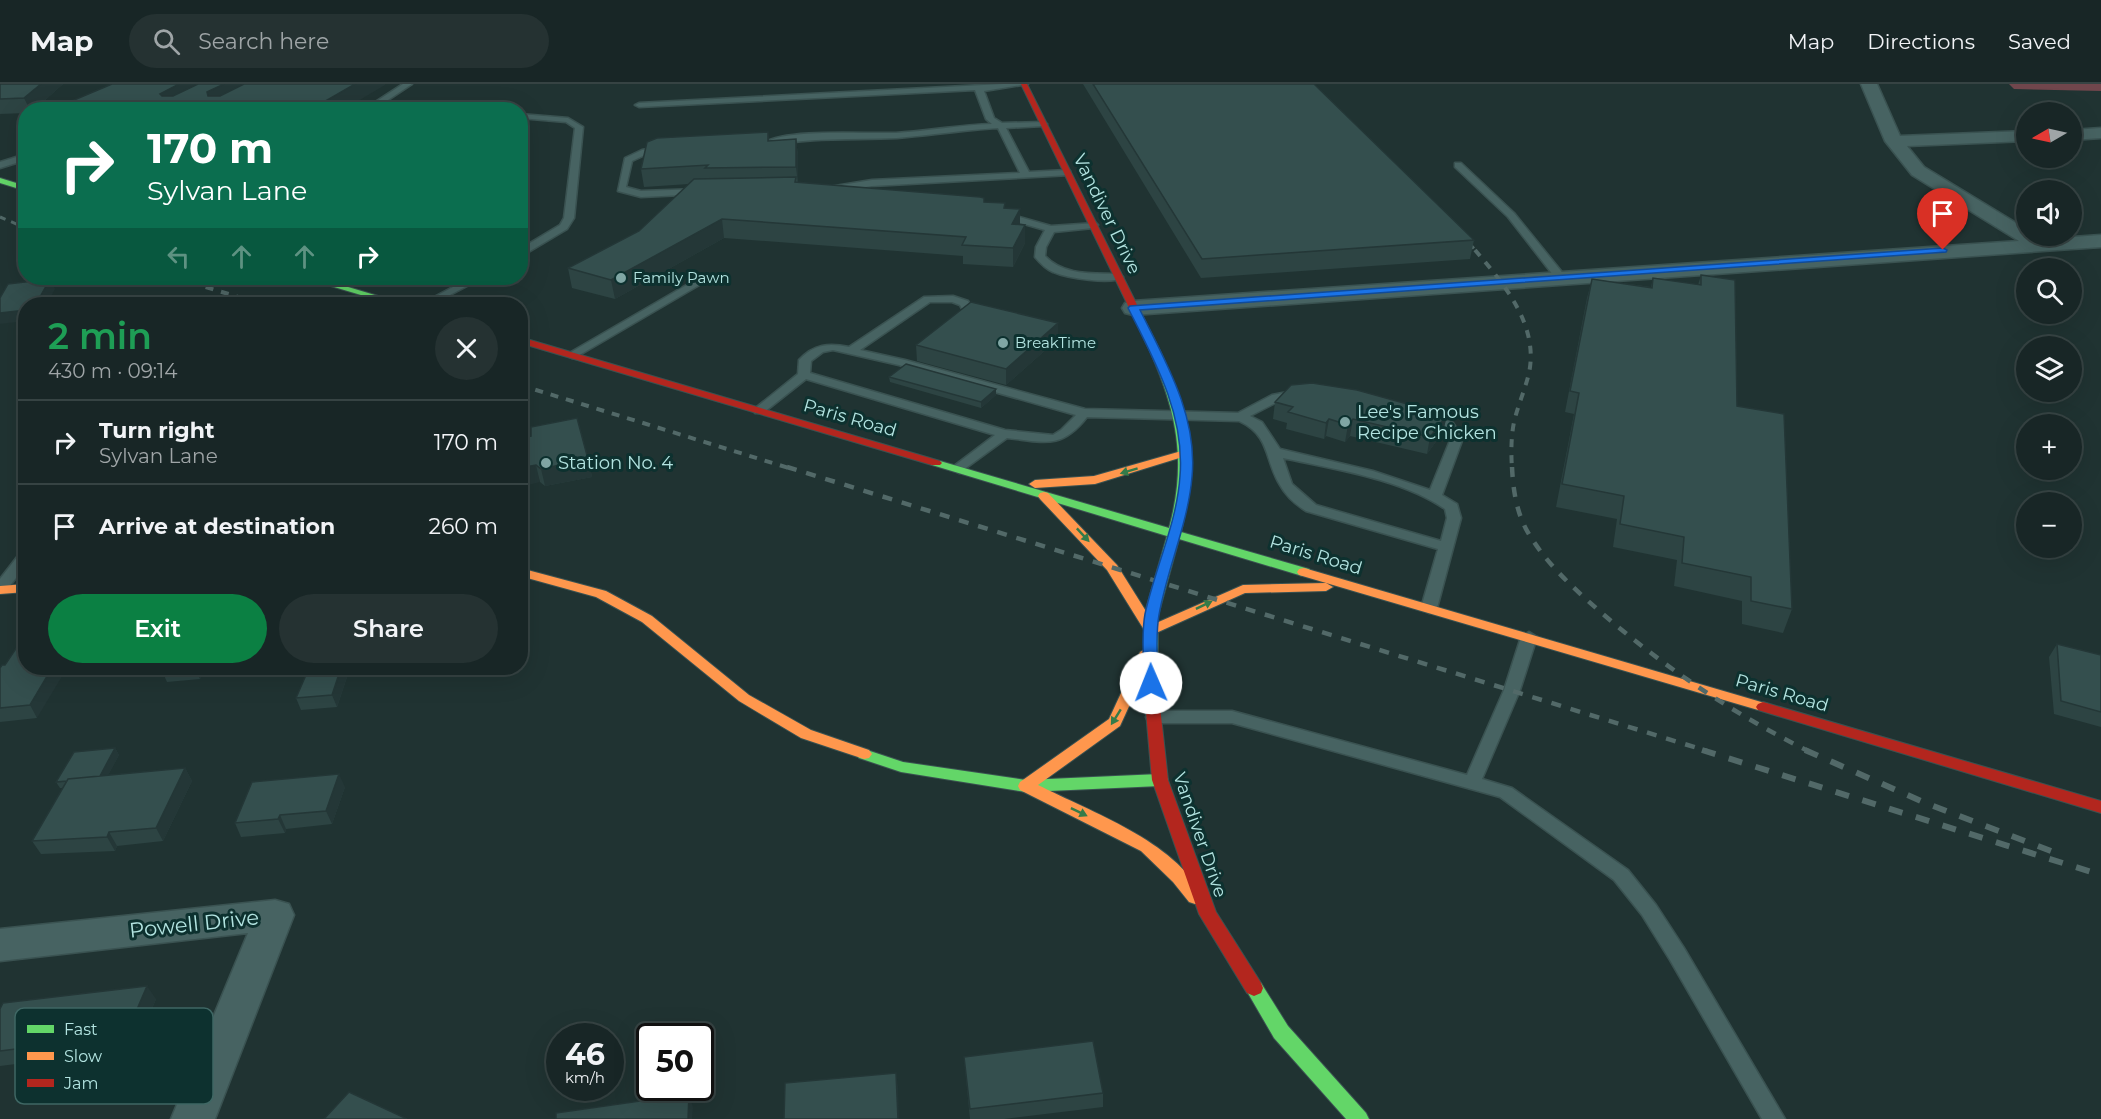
<!DOCTYPE html>
<html lang="en">
<head>
<meta charset="utf-8">
<style>
  body { margin:0; font-family:Montserrat,sans-serif; background:#253232; color:#f1f3f6; height:100vh; display:flex; flex-direction:column; font-size:22px; white-space:nowrap }
  * { box-sizing:border-box; margin:0 }
  p { font-size:20px; color:#9fa5a7 }
  .icon { flex:none; width:33px; height:33px; fill:none; stroke:currentColor; stroke-width:2; stroke-linecap:round; stroke-linejoin:round }
  .map { position:relative; flex:1; overflow:hidden }
  .panel { position:absolute; left:18px; top:213px; width:510px; height:378px; display:flex; flex-direction:column; background:#182626; border-radius:24px; box-shadow:0 6px 24px #0002,0 0 0 2px #364343 }
  .panel>* { flex:none }
  .banner { position:absolute; left:18px; top:18px; width:510px; height:183px; border-radius:24px; box-shadow:0 6px 24px #0002,0 0 0 2px #364343; background:#0b6e4f; color:#fff; overflow:hidden }
  .needle { width:39px; rotate:261deg }
  .tools { position:absolute; left:2016px; top:18px; display:grid; gap:12px }
  .tools a { display:grid; place-items:center; width:66px; height:66px; border-radius:50%; background:#182626; box-shadow:0 6px 24px #0002,0 0 0 2px #364343; font-size:30px }
  .speed { position:absolute; left:546px; top:939px; display:flex; gap:12px; font-size:30px; font-weight:700; text-align:center }
  .speed>* { display:grid; place-content:center; width:78px; height:78px; border-radius:50%; background:#182626; box-shadow:0 6px 24px #0002,0 0 0 2px #364343; line-height:1 }
  .speed small { font-size:15px; font-weight:400 }
  .speed .limit { border:3px solid #111; border-radius:9px; background:#fff; color:#111 }
  .pin { position:absolute; display:grid; place-items:center; width:51px; height:51px; color:#fff; margin:-62px -26px; border-radius:50% 50% 50% 0; rotate:-45deg; box-shadow:0 0 6px #0007 }
  .pin .icon { rotate:45deg }
  .me { position:absolute; width:66px; margin:-33px; rotate:359deg; stroke-linejoin:round; filter:drop-shadow(0 0 4px #0008) }
  .turn { display:flex; align-items:center; gap:21px; height:126px; padding:0 30px; font-size:27px }
  .turn .icon { width:78px; height:78px; stroke-width:2.5 }
  .turn b { display:block; font-size:42px; line-height:51px }
  .lanes { display:flex; align-items:center; height:57px; padding:0 30px; background:#0003; justify-content:center; gap:30px; direction:ltr }
  .lanes .off { opacity:.35 }
  .round { display:grid; place-items:center; flex:none; width:63px; height:63px; border-radius:32px; background:#253232 }
  .head { display:flex; align-items:center; justify-content:space-between; height:102px; padding:0 30px }
  h1 { font-size:36px; font-weight:600; line-height:45px; color:#1e9e55 }
  .button { display:flex; gap:12px; margin-top:auto; padding:12px 30px }
  .button a { flex:1; height:69px; border-radius:36px; background:#0b8043; color:#fff; font-size:24px; font-weight:600; line-height:69px; text-align:center }
  .button a+a { background:#253232; color:#f1f3f6 }
  ul { padding:0; list-style:none }
  li { display:flex; align-items:center; gap:18px; height:84px; padding:0 30px; border-top:2px solid #364343 }
  li div { flex:1 }
  li b { display:block; font-size:22px }
  li em { font-style:normal }
  header { display:flex; align-items:center; gap:36px; box-sizing:border-box; height:84px; padding:0 30px; background:#182626; border-bottom:2px solid #364343 }
  header strong { font-size:28px }
  nav { display:flex; gap:33px; margin-inline-start:auto; font-size:21px }
  .search { width:420px; height:54px; background:#253232; display:flex; align-items:center; gap:15px; box-sizing:border-box; padding:0 21px; border-radius:33px; color:#9fa5a7; font-size:22px }
  .map>svg:first-child { display:block }
  .green { fill:#70464c }
  .lines { fill:none; stroke-linecap:round; stroke-linejoin:round }
  .lane-casing { stroke:#3a5251; stroke-width:3 }
  .street-casing { stroke:#3a5251; stroke-width:3 }
  .fast-casing { stroke:#3a5251; stroke-width:2 }
  .slow-casing { stroke:#3a5251; stroke-width:2 }
  .jam-casing { stroke:#3a5251; stroke-width:2 }
  .lane { fill:#476362; fill-rule:evenodd }
  .street { fill:#476362; fill-rule:evenodd }
  .fast { fill:#63d668; fill-rule:evenodd }
  .slow { fill:#ff974d; fill-rule:evenodd }
  .jam { fill:#b3261e; fill-rule:evenodd }
  .rail-far3 { stroke:#526968; stroke-width:3; stroke-dasharray:6 6; stroke-linecap:butt }
  .rail-far2 { stroke:#526968; stroke-width:4; stroke-dasharray:8 8; stroke-linecap:butt }
  .rail-far1 { stroke:#526968; stroke-width:4.5; stroke-dasharray:10 10; stroke-linecap:butt }
  .rail { stroke:#526968; stroke-width:6; stroke-dasharray:14 14; stroke-linecap:butt }
  .wall { fill:#2d4443 }
  .shaded-wall { fill:#243737 }
  .building { fill:#344f4e; stroke:#243737; stroke-width:1.5 }
  .oneway { fill:#347b49 }
  .route { fill:#1a73e8; stroke:#114b97; stroke-width:1.5 }
  .poi-dot { fill:#80a6a4; stroke:#0d312f; stroke-width:2 }
  .labels { text-anchor:middle; stroke-width:6; stroke-linejoin:round; paint-order:stroke }
  .far-poi-label { font-size:15px; fill:#b3e4e1; stroke:#0d312f; text-anchor:start }
  .street-label { font-size:18px; fill:#b3e4e1; stroke:#0d312f }
  .poi-label { font-size:18px; fill:#b3e4e1; stroke:#0d312f; text-anchor:start }
  .near-street-label { font-size:21px; fill:#b3e4e1; stroke:#0d312f }
  .key { fill:#0d312f; stroke:#3f6764; stroke-width:1.5 }
  .key-label { font-size:16px; fill:#b3e4e1 }
</style>
</head>
<body>
<header>
<strong>Map</strong>
<div class="search"><svg class="icon" aria-label="search" viewBox="0 0 24 24"><circle cx="10" cy="10" r="6"/><path d="M15 15l6 6"/></svg>Search here</div>
<nav><a>Map</a><a>Directions</a><a>Saved</a></nav>
</header>
<div class="map">
<svg width="2101" height="1035" viewBox="0 0 2101 1035">
  <rect width="100%" height="100%" fill="#203332"/>
  <path class="green" d="M2009,0H2101V7L2014,5Z"/>
  <g class="lines">
    <g class="lane-casing">
      <path id="lane" d="M403,0H412L373,26H363Z
        M1003,0H1028L984,7L994,34L1002,39L1043,38L1047,40L1043,42L1006,44L1029,88L1067,86L1070,87V91L872,102L832,108L829,107V103L872,96L1020,89L998,44C964,46 931,51 897,54C853,56 811,53 768,62L764,59C786,44 866,50 896,49C928,47 959,41 992,40L986,35L975,6L639,23L635,21L639,19Z
        M520,30L568,34L583,43L574,134L567,145L520,173V165L560,141L564,134L575,44L566,38L520,34Z
        M664,62L668,65L667,67L647,70L632,77L626,103L641,107L700,105L705,108L703,110L641,113L618,107L625,74L642,66Z
        M26,70V76L0,84V78Z
        M1455,79H1461L1514,129L1565,192V196H1557L1508,133L1455,83Z
        M1002,128L1051,142L1096,139L1098,141L1093,144L1054,148L1046,163L1045,172C1064,192 1093,189 1118,190L1123,193C1113,201 1066,194 1053,188C1046,185 1040,179 1035,173L1036,163L1045,146L999,133L997,131Z
        M470,194H482L433,220H421Z
        M697,195L706,197L576,273L572,274L566,271Z
        M953,212L968,217L974,228L961,238L955,235L963,227L960,221L952,218H930L860,266L905,276L1085,325L1238,329L1272,311L1293,307L1301,306L1307,310L1305,313L1281,316L1250,332L1262,338L1280,365L1373,387L1430,406L1451,354L1444,345L1421,333L1427,329L1453,339L1463,354L1442,411L1457,420L1461,434L1437,524L1429,529L1421,524L1438,465L1306,427C1295,420 1286,412 1280,401C1264,375 1271,352 1239,337L1087,333C1061,366 1044,358 1007,354L959,389L952,385L954,382L995,351L806,295L763,329H755L753,326L798,290L799,276C814,260 829,259 849,263L924,213ZM833,266L899,281L1076,331L1061,346L1053,351L1005,346L810,289L811,277L823,268ZM1283,374C1334,385 1402,395 1445,425L1447,434L1441,457L1316,421L1292,400Z
        M26,467V481L5,508L0,509V495L21,468Z
        M1529,548L1537,553L1520,606L1482,695L1512,704L1628,786L1656,821L1684,864L1785,1035H1762L1670,876L1642,831L1614,796L1500,713L1232,639H1154L1148,637L1146,633L1148,629L1154,627H1232L1467,691L1504,606L1521,553Z"/>
    </g>
    <g class="street-casing">
      <path id="street" d="M1861,0H1877L1900,52L2026,47V57L1907,62L1924,83L2026,145V152H2038L2044,155L2101,151V163L1133,231L1125,229L1122,224L1125,219L1133,217L2019,157L1912,91L1885,57Z
        M2101,44V54L2072,56V46Z
        M275,816L289,820L294,831L215,1035H171L248,849L0,877V845Z"/>
    </g>
    <g class="fast-casing">
      <path id="fast" d="M0,94L26,102V107L0,99Z
        M304,194H318L405,220H391Z
        M1155,264L1160,267C1189,330 1198,380 1181,448L1309,485L1311,488L1304,492L1299,491L1179,455L1158,532V605L1151,610L1144,605V532L1167,452L932,381L930,379L932,377H940L1169,444C1187,378 1177,328 1150,267Z
        M864,665L903,678L1026,696L1160,690L1166,692L1168,696L1166,700L1160,702L1026,708L901,688L859,674L856,670L859,666Z
        M1254,896L1261,899L1288,942L1366,1029L1369,1035H1346L1274,954L1245,904L1247,899Z"/>
    </g>
    <g class="slow-casing">
      <path id="slow" d="M1185,366L1189,367L1191,369L1189,371L1095,400L1035,404L1029,400L1035,396L1094,392Z
        M1044,408L1048,409L1117,481L1154,540L1243,501L1326,499L1333,503L1326,507L1245,509L1156,549H1146L1107,486L1040,415L1038,412L1040,409Z
        M520,484L606,507L652,532L749,611L811,646L869,666L872,670L869,674L864,675L801,654L739,617L642,538L596,513L520,492Z
        M1304,484L1768,620L1770,623L1768,626H1758L1299,491L1297,488L1299,485Z
        M26,500V508L0,510V502Z
        M1147,564L1154,568L1120,642L1038,701C1093,729 1173,756 1204,813L1201,818L1195,820L1189,818L1173,798L1141,767L1020,706L1018,702L1020,698L1109,635L1140,568Z"/>
    </g>
    <g class="jam-casing">
      <path id="jam" d="M1021,0H1027L1160,267L1159,269H1151L1150,267Z
        M520,253L940,377L942,379L940,381H932L520,259Z
        M1151,600L1158,605L1168,696L1216,828L1261,899L1263,904L1261,909L1254,912L1247,909L1199,830L1152,696L1144,605Z
        M1763,618L2101,717V729L1758,626L1756,623L1758,620Z"/>
    </g>
    <use href="#lane" class="lane"/>
    <use href="#street" class="street"/>
    <use href="#fast" class="fast"/>
    <use href="#slow" class="slow"/>
    <use href="#jam" class="jam"/>
    <path class="rail-far3" d="M0,133L26,144
      M1462,151L1476,167"/>
    <path class="rail-far2" d="M1475,166C1504,200 1539,241 1529,289C1525,306 1518,321 1514,338C1511,353 1511,369 1512,385
      M175,194L262,220
      M520,301L792,385"/>
    <path class="rail-far1" d="M787,383L1707,667
      M1512,383C1513,404 1516,426 1526,445C1543,476 1570,501 1596,524C1661,581 1730,628 1808,667"/>
    <path class="rail" d="M1702,666L2101,791
      M1805,666L1928,720L2056,769"/>
  </g>
  <path class="wall" d="M0,0H63L34,26H26V29L0,30Z
    M1083,0H1314L1474,156L1470,175L1201,194Z
    M768,48L769,57L796,55L798,72V98L984,118L1005,124L1020,125V140L1025,141V159L1013,183L963,180V172L724,154L615,215L572,204L568,184L639,147L689,100L644,103L641,85Z
    M1701,191L1792,525L1783,549L1742,540V517L1674,502L1677,476L1613,463L1617,435L1556,423L1574,330L1565,328L1587,214L1592,195L1651,203L1653,194L1698,201Z
    M1058,255L1006,301L917,277L916,261Z
    M889,293L996,305V311L981,324L890,298Z
    M1275,318L1447,331L1443,348L1427,370L1350,352L1345,358L1326,352L1324,355L1286,345L1287,339L1273,335Z
    M520,354L588,375L592,393L545,402L540,398Z
    M26,551L37,634L0,638V584L5,581Z
    M2057,560L2101,571V643L2054,630L2049,573Z
    M161,584H206L200,595L167,598L161,585Z
    M309,584H350L337,623L301,626L296,614Z
    M115,664L119,671L108,691L185,684L192,697L163,757L117,762L115,767L41,770L32,757L63,704H60L56,698Z
    M345,703L332,740L286,745L285,749L241,753L235,739Z
    M156,915L135,965L0,982V925Z
    M964,973L1103,1009V1023L1004,1035H970Z"/>
  <path class="shaded-wall" d="M41,0H63L34,26H30L24,14Z
    M179,0H215L166,26L160,10Z
    M224,0H260L213,24L207,8Z
    M355,0H385V1L343,26H310Z
    M796,55L798,72V101L796,83Z
    M526,102L530,119L521,147L520,117Z
    M1020,125V143L1012,140Z
    M722,135L724,154L615,215L611,196Z
    M1025,141V159L1013,183V164Z
    M50,195L55,205L47,220H36Z
    M26,226V237L0,240V229Z
    M1058,239V255L1006,301V285Z
    M996,305V311L981,324V318Z
    M1447,331L1443,348L1427,370L1430,353Z
    M1329,335L1326,352L1324,355L1326,339Z
    M1353,335L1350,352L1345,358L1348,341Z
    M588,375L592,393L545,402L541,385Z
    M536,381L540,398L520,403V384Z
    M52,584H67L37,634L30,621Z
    M194,584H206L200,595Z
    M341,584H350L337,623L332,611Z
    M115,664L119,671L103,701L99,694Z
    M185,684L192,697L163,757L156,744Z
    M339,690L345,703L332,740L326,727Z
    M280,731L286,745L285,749L278,735Z
    M109,748L117,762L115,767L107,753Z
    M147,902L156,915L135,965L126,951Z
    M896,989L898,1002L899,1035H898Z
    M689,1010L693,1023L692,1035H688Z"/>
  <path class="building" d="M0,0H41L24,14L0,15Z
    M112,0H179L160,10L162,12H173L198,0H224L207,8L208,12H220L244,0H355L310,26H75L55,24Z
    M1093,0H1314L1474,156L1202,175Z
    M768,48V57L796,55V83L705,84L708,81L641,85L647,58L657,54Z
    M796,93L795,98L980,113L984,114V118L1005,119L1004,124L1020,125L1012,140L1025,141L1013,164L962,161L966,153L722,135L611,196L568,184L639,147L694,95Z
    M520,102H526L520,117Z
    M1701,191L1735,196L1737,322L1784,330L1792,525L1751,517V493L1682,479L1684,453L1620,440L1624,412L1562,400L1579,309L1570,307L1592,195L1652,204L1653,194L1701,201Z
    M50,195L36,220H26V226L0,229V214L8,200Z
    M971,218L1058,239L1006,285L916,261Z
    M906,280L996,305L981,318L889,293Z
    M1312,299L1357,306L1447,331L1430,353L1353,335L1348,341L1329,335L1326,339L1288,328L1293,323L1275,318L1291,301Z
    M577,334L588,375L541,385L536,381L520,384V354L531,352V343Z
    M25,551H26V584H52L30,621L0,624V584L2,581H5Z
    M2057,560L2101,571V628L2061,617Z
    M161,584H180L161,585Z
    M309,584H341L332,611L296,614Z
    M115,664L100,692L68,695L67,697L56,698L74,668Z
    M185,684L156,744L109,748L107,753L32,757L68,695Z
    M339,690L326,727L280,731L278,735L235,739L252,698Z
    M147,902L126,951L0,967V925L3,919Z
    M1093,957L1103,1009L970,1025L964,973Z
    M896,989L898,1035H784L785,999Z
    M349,1008L407,1035H324Z
    M689,1010L688,1035H556V1029Z"/>
  <defs><path id="oneway-solid" d="M-6-.8H1V-3.2L6.5 0L1 3.2V.8H-6Z" transform="scale(1.5)"/></defs>
  <g class="oneway">
    <use href="#oneway-solid" transform="translate(1129 387) rotate(163)"/>
    <use href="#oneway-solid" transform="translate(1083 451) rotate(47)"/>
    <use href="#oneway-solid" transform="translate(1204 521) rotate(-26)"/>
    <use href="#oneway-solid" transform="translate(1116 633) rotate(122)"/>
    <use href="#oneway-solid" transform="translate(1079 728) rotate(26)"/>
  </g>
  <path class="route" d="M1943,164L1947,166L1946,168L1140,226C1166,278 1198,333 1192,393C1188,440 1167,485 1159,531C1155,552 1158,577 1158,599L1151,604L1144,599C1144,577 1141,551 1145,530C1155,484 1177,439 1180,392C1185,331 1155,277 1128,224L1130,222Z"/>
  <g class="poi-dot">
    <circle cx="621" cy="194" r="6"/>
    <circle cx="1003" cy="259" r="6"/>
    <circle cx="1345" cy="338" r="6"/>
    <circle cx="546" cy="379" r="6"/>
  </g>
  <g class="labels">
    <g class="far-poi-label">
      <text x="633" y="199">Family Pawn</text>
      <text x="1015" y="264">BreakTime</text>
    </g>
    <g class="street-label">
      <text transform="translate(1107 130) rotate(64)" y="6">Vandiver Drive</text>
      <text transform="translate(850 334) rotate(16)" y="6">Paris Road</text>
      <text transform="translate(1316 471) rotate(17)" y="6">Paris Road</text>
      <text transform="translate(1782 609) rotate(16)" y="6">Paris Road</text>
      <text transform="translate(1200 751) rotate(71)" y="6">Vandiver Drive</text>
    </g>
    <g class="poi-label">
      <text x="1357" y="334">Lee's Famous<tspan x="1357" dy="21">Recipe Chicken</tspan></text>
      <text x="558" y="385">Station No. 4</text>
    </g>
    <g class="near-street-label">
      <text transform="translate(194 840) rotate(-6)" y="7">Powell Drive</text>
    </g>
  </g>
  <rect x="15" y="924" width="198" height="96" rx="9" class="key"/>
  <rect x="27" y="941" width="27" height="8" fill="#63d668"/>
  <rect x="27" y="968" width="27" height="8" fill="#ff974d"/>
  <rect x="27" y="995" width="27" height="8" fill="#b3261e"/>
  <g class="key-label">
    <text x="64" y="951">Fast</text>
    <text x="64" y="978">Slow</text>
    <text x="64" y="1005">Jam</text>
  </g>
</svg>
<div class="tools">
<a><svg class="needle" viewBox="-14 -14 28 28"><path d="M0-13l5 13h-10z" fill="#e53935"/><path d="M0 13l5-13h-10z" fill="#9fa5a7"/></svg></a>
<a><svg class="icon" aria-label="sound" viewBox="0 0 24 24"><path d="M4 9h4l5-4v14l-5-4H4zM17 9q2 3 0 6"/></svg></a>
<a><svg class="icon" aria-label="search" viewBox="0 0 24 24"><circle cx="10" cy="10" r="6"/><path d="M15 15l6 6"/></svg></a>
<a><svg class="icon" aria-label="layers" viewBox="0 0 24 24"><path d="M12 4l9 5-9 5-9-5zM3 14l9 5 9-5"/></svg></a>
<a>+</a>
<a>−</a>
</div>
<div class="speed"><div>46<small>km/h</small></div><div class="limit">50</div></div>
<div class="pin" style="left:1943px;top:166px;background:#d93025"><svg class="icon" aria-label="arrive" viewBox="0 0 24 24"><path d="M6 21V4h12l-3 4 3 4H6"/></svg></div>
<svg class="me" style="left:1151px;top:599px" viewBox="-20 -20 40 40"><circle r="19" fill="#fff"/><path d="M0-13L10 11 0 6-10 11z" fill="#1a73e8"/></svg>
<div class="banner">
<div class="turn"><svg class="icon" aria-label="right" viewBox="0 0 24 24"><path d="M7 20v-9h11M14 6l5 5-5 5"/></svg><div><b>170 m</b>Sylvan Lane</div></div>
<div class="lanes"><svg class="icon off" aria-label="left" viewBox="0 0 24 24"><path d="M17 20v-9H6M10 6l-5 5 5 5"/></svg><svg class="icon off" aria-label="ahead" viewBox="0 0 24 24"><path d="M12 20V5M6 11l6-6 6 6"/></svg><svg class="icon off" aria-label="ahead" viewBox="0 0 24 24"><path d="M12 20V5M6 11l6-6 6 6"/></svg><svg class="icon" aria-label="right" viewBox="0 0 24 24"><path d="M7 20v-9h11M14 6l5 5-5 5"/></svg></div>
</div>
<section class="panel">
<div class="head"><div><h1>2 min</h1><p>430 m · 09:14</p></div><a class="round"><svg class="icon" aria-label="close" viewBox="0 0 24 24"><path d="M6 6l12 12M18 6L6 18"/></svg></a></div>
<ul>
<li><svg class="icon" aria-label="right" viewBox="0 0 24 24"><path d="M7 20v-9h11M14 6l5 5-5 5"/></svg><div><b>Turn right</b><p>Sylvan Lane</p></div><em>170 m</em></li>
<li><svg class="icon" aria-label="arrive" viewBox="0 0 24 24"><path d="M6 21V4h12l-3 4 3 4H6"/></svg><div><b>Arrive at destination</b></div><em>260 m</em></li>
</ul>
<div class="button"><a>Exit</a><a>Share</a></div>
</section>
</div>
</body>
</html>
